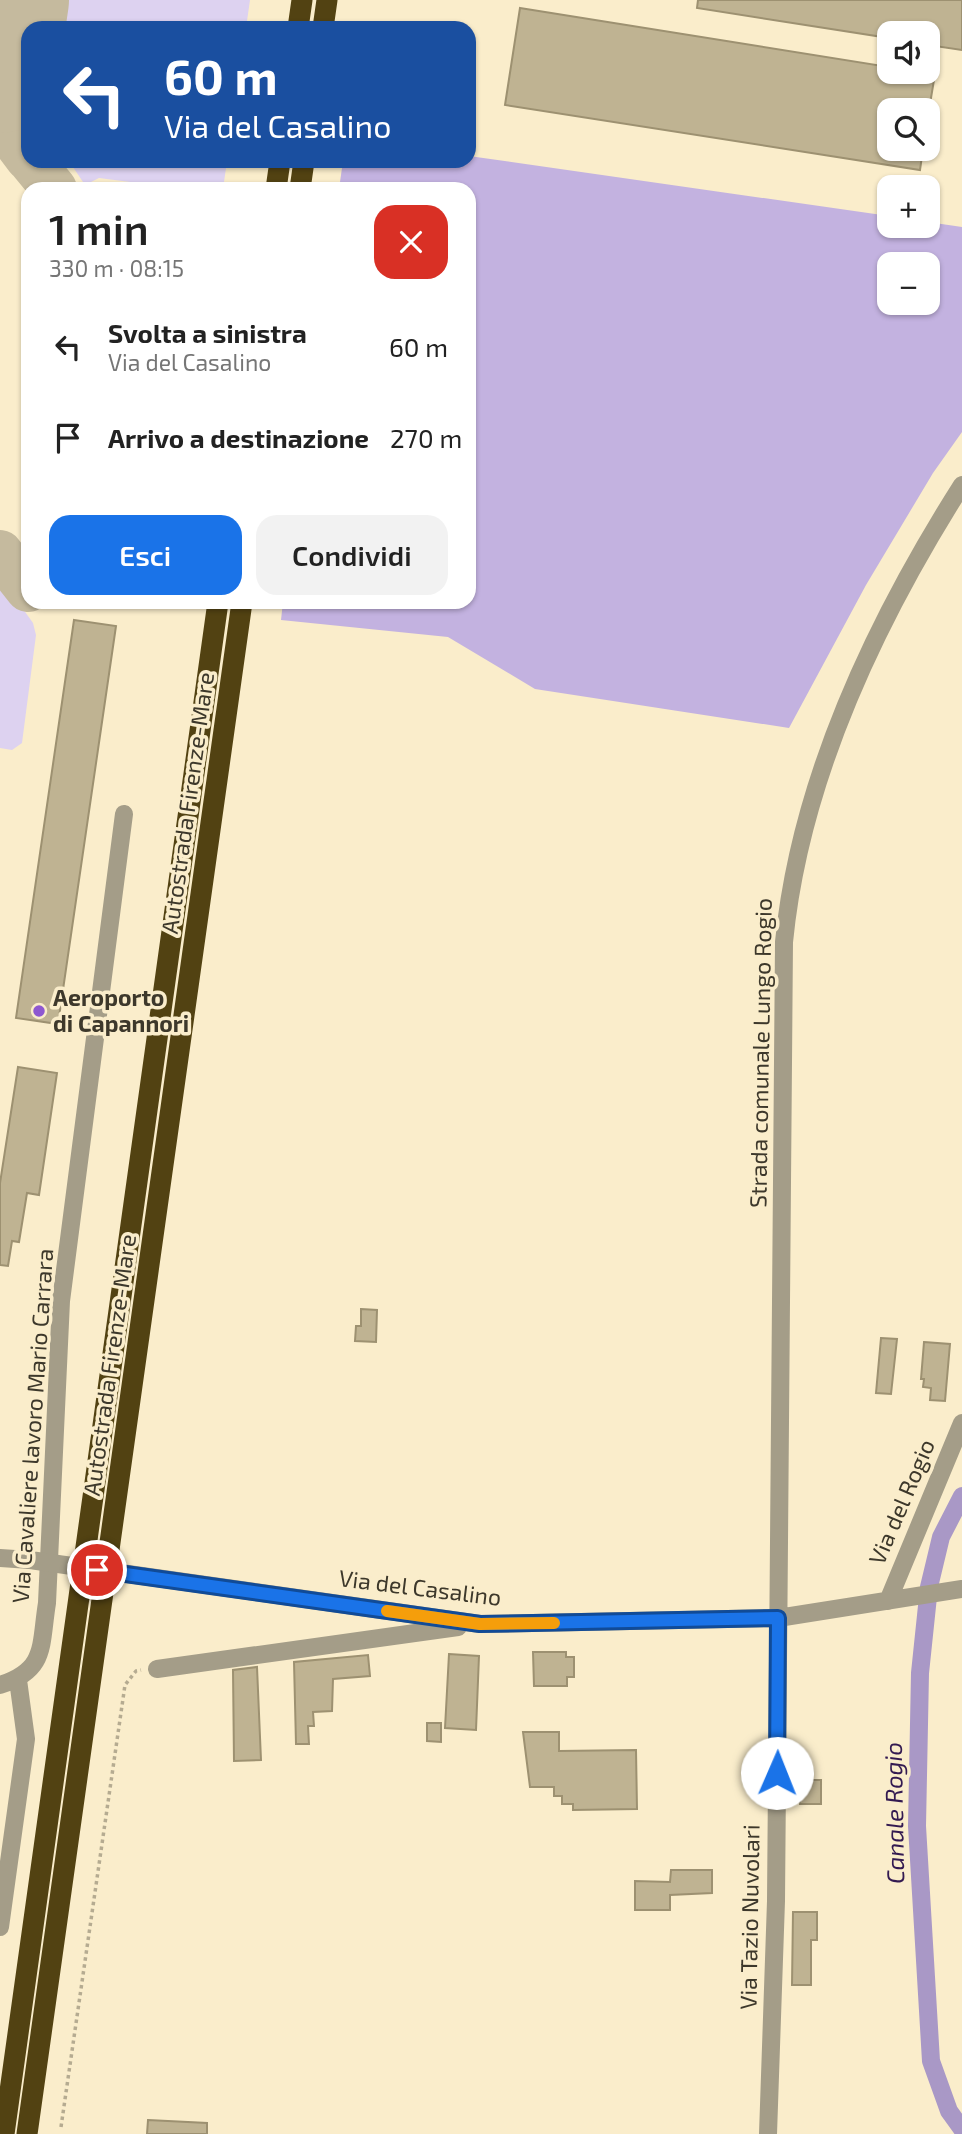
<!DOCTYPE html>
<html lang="it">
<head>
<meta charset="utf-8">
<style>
  body { margin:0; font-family:"Exo 2",sans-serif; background:#f2f2f2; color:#222; height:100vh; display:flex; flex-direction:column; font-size:26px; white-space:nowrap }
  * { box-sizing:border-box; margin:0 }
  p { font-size:23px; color:#767676 }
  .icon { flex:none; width:38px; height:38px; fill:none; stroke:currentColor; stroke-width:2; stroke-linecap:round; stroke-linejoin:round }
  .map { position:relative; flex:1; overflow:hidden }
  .drawer { position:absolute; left:21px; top:182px; width:455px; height:427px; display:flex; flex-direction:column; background:#fff; border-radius:21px; box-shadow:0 2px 5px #0004 }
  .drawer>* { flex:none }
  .guide { position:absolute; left:21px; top:21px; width:455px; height:147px; border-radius:21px; box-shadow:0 2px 5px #0004; background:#1a4fa0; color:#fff; overflow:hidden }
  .tools { position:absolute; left:877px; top:21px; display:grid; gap:14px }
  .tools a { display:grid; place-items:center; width:63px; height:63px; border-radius:14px; background:#fff; box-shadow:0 2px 5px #0004; font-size:35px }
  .pin { position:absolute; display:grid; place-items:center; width:60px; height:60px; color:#fff; margin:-30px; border:4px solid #fff; border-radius:50%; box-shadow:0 2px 7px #0007 }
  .me { position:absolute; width:77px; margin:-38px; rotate:1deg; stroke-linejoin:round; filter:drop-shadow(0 0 5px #0008) }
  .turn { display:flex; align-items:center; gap:24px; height:147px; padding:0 28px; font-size:32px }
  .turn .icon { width:91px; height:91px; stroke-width:2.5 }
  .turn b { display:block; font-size:49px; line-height:60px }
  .round { display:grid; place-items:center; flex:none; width:74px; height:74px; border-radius:21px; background:#f2f2f2 }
  .overview { display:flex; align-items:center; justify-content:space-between; height:119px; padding:0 28px }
  h1 { font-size:42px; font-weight:600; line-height:52px }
  .cta { display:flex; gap:14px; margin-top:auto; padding:14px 28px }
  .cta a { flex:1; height:80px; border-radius:21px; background:#1a73e8; color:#fff; font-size:28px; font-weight:600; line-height:80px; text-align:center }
  .cta a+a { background:#f2f2f2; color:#222 }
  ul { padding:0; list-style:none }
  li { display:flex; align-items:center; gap:21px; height:91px; padding:0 28px }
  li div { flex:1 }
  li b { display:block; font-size:26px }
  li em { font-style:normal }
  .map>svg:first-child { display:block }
  .green { fill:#ddd2f0 }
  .forest { fill:#c3b2e0; fill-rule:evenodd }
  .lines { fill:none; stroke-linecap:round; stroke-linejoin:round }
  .canal { stroke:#a998c6; stroke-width:18 }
  .taxiway { stroke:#c5ba9e; stroke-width:46 }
  .runway { stroke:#c5ba9e; stroke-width:116 }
  .building { fill:#bfb392; stroke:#9d9171; stroke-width:2 }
  .path { stroke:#b5ab91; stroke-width:3.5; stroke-dasharray:3.5 3.5; stroke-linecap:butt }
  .minor { stroke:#a49d88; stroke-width:18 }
  .highway { stroke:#524212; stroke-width:21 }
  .minor-bridge { stroke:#a49d88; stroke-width:18 }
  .route-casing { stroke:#114b97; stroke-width:18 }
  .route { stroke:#1a73e8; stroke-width:12 }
  .slow { stroke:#f59e0b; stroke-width:12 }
  .poi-dot { fill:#8e58d0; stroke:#faedcb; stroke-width:2.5 }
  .labels { text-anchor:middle; stroke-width:7; stroke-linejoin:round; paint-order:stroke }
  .street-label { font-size:23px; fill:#3d382b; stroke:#faedcb }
  .poi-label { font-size:23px; font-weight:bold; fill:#3d382b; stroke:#faedcb; text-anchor:start }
  .water-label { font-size:24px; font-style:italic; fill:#331a51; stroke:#faedcb }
</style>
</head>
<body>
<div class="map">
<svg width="962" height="2134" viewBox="0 0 962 2134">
  <rect width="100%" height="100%" fill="#faedcb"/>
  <path class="green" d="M49,0H250L246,28H45Z
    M69,161H227L223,189H185L99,178L85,185Z
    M0,577L33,623L36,635L22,743L12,750L0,748Z"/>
  <path class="forest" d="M469,156L889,216V226H928V222L962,227V432L933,473L866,585L789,728L535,689L448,637L281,620L283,602H469V189H339L343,161H469ZM889,264H928V303H889Z"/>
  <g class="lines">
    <path class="canal" d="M962,1496L941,1537L929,1587L920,1673L917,1826L931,2061L949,2111L962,2129"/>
    <path class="taxiway" d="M0,110L7,130L28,158
      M31,161L54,189
      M0,553L28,589"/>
    <path class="runway" d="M0,75L11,0"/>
  </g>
  <path class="building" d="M698,0H962V50L928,45V33H889V38L697,8Z
    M520,8L889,67V72L935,74L929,110H889V149H923L920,170L505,105Z
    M74,620L116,626L58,1024L16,1018Z
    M18,1067L57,1073L39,1195L27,1193L19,1242L12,1241L8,1266L0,1265V1183Z
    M361,1309L377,1310L376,1342L355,1341L356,1326H361Z
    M881,1338L897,1339L891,1394L876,1393Z
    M924,1342L950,1344L945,1401L930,1400L931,1388L923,1387L924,1379H921Z
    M533,1652H566V1657H574V1677H567V1686H534Z
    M449,1654L479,1656L476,1730L445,1728Z
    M368,1655L370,1676L333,1679L332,1711L313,1712L314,1726H308L309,1744H296L294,1662Z
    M257,1667L261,1760L234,1761L233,1670Z
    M427,1723H441V1742L427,1741Z
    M523,1732H559V1751L636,1750L637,1809L573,1810V1804H562V1796H554V1787H530Z
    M808,1780H821V1804H800V1783Z
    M671,1870H712V1893L670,1895V1910H635V1881L670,1882Z
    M793,1912H817V1940H811V1985H792Z
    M148,2120L207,2123V2134H147Z"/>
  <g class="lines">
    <path class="path" d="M61,2127L125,1685L136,1671L141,1670"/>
    <path class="minor" d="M0,1558L30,1560
      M142,1576L480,1624L778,1618L962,1589
      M888,1601L962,1423
      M157,1669L458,1627
      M0,1685C47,1670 40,1646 47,1603L61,1301L124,814
      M0,1927L26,1739L18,1680
      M768,2134L776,1901L784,942C800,779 875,622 962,485"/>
    <path class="highway" d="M298,28L302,0
      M323,28L327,0
      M276,189L280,161
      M300,189L304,161
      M4,2134L218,602
      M27,2134L242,602"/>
    <path class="minor-bridge" d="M30,1560L142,1576"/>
  </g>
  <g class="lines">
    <g class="route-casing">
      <path id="route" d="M97,1570L480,1624L778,1618L777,1773"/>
    </g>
    <use href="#route" class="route"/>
    <path class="slow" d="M387,1611L480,1624L554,1623"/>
  </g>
  <circle class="poi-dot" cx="39" cy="1011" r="7"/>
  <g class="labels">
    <g class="street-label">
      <text transform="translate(188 803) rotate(-82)" y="8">Autostrada Firenze-Mare</text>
      <text transform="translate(761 1053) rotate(-89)" y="8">Strada comunale Lungo Rogio</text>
      <text transform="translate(110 1365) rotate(-82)" y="8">Autostrada Firenze-Mare</text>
      <text transform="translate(33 1426) rotate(-86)" y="8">Via Cavaliere lavoro Mario Carrara</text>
      <text transform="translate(902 1502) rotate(-67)" y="8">Via del Rogio</text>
      <text transform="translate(420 1588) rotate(7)" y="8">Via del Casalino</text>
      <text transform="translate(750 1917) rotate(-89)" y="8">Via Tazio Nuvolari</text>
    </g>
    <g class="poi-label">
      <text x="53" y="1006">Aeroporto<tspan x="53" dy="26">di Capannori</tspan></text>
    </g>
    <g class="water-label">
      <text transform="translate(895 1813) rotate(-91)" y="8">Canale Rogio</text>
    </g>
  </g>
</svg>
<div class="tools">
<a><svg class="icon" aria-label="sound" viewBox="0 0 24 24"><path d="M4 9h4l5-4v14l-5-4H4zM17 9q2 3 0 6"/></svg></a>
<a><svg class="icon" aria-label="search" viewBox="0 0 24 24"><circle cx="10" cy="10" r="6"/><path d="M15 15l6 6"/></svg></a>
<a>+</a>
<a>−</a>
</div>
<div class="pin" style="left:97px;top:1570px;background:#d93025"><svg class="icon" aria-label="arrive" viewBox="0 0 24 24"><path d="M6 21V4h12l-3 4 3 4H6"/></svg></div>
<svg class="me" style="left:777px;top:1773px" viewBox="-20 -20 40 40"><circle r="19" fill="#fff"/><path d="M0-13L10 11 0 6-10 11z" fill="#1a73e8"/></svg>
<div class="guide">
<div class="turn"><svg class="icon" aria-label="left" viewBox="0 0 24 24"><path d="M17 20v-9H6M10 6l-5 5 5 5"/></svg><div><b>60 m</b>Via del Casalino</div></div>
</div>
<section class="drawer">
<div class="overview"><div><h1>1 min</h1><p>330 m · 08:15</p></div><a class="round" style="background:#d93025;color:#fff"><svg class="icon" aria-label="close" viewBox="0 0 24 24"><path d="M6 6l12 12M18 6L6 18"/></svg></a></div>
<ul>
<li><svg class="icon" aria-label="left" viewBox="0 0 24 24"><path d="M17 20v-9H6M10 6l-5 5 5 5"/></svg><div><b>Svolta a sinistra</b><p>Via del Casalino</p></div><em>60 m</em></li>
<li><svg class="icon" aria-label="arrive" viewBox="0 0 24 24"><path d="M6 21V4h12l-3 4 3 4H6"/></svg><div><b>Arrivo a destinazione</b></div><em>270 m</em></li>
</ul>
<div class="cta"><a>Esci</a><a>Condividi</a></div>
</section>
</div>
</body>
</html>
